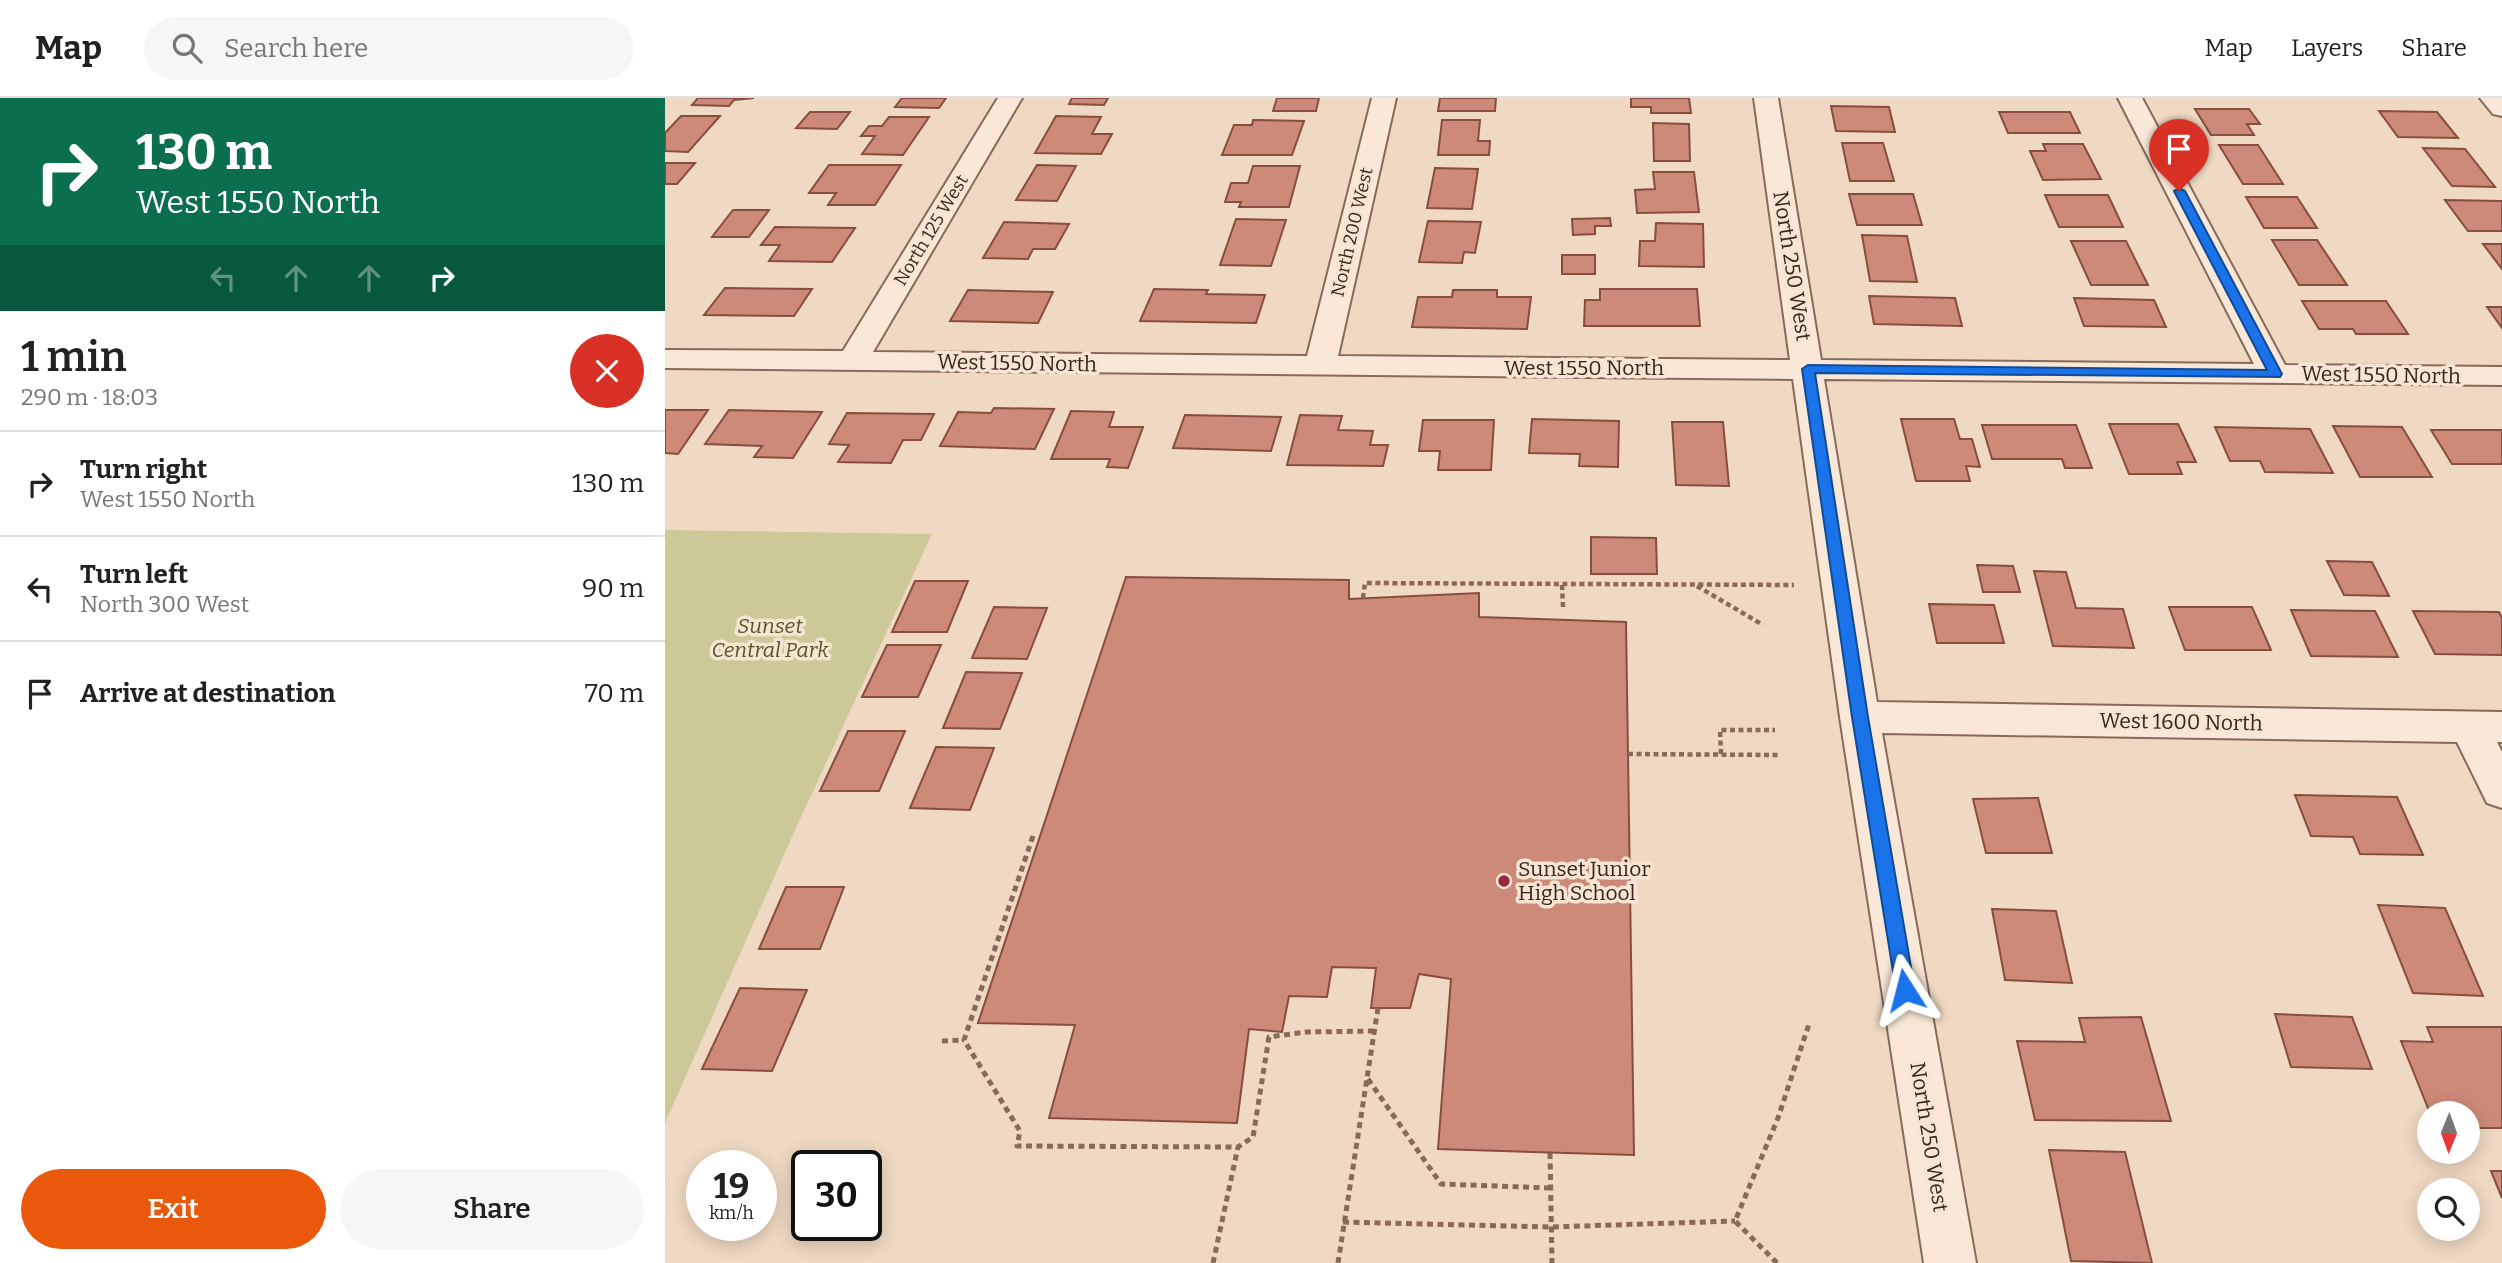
<!DOCTYPE html>
<html lang="en">
<head>
<meta charset="utf-8">
<style>
  body { margin:0; font-family:Bitter,serif; background:#f6f6f6; color:#222; height:100vh; display:flex; flex-direction:column; font-size:26px; white-space:nowrap }
  * { box-sizing:border-box; margin:0 }
  p { font-size:23px; color:#767676 }
  .icon { flex:none; width:38px; height:38px; fill:none; stroke:currentColor; stroke-width:2; stroke-linecap:round; stroke-linejoin:round }
  .map { position:relative; flex:1; overflow:hidden }
  .side { display:flex; flex-direction:column; background:#fff; width:665px }
  .side>* { flex:none }
  .hud { background:#0b6e4f; color:#fff; overflow:hidden }
  .needle { width:46px; rotate:181deg }
  .buttons { position:absolute; left:1752px; top:1003px; display:grid; gap:14px }
  .buttons a { display:grid; place-items:center; width:63px; height:63px; border-radius:50%; background:#fff; box-shadow:0 4px 18px #0003; font-size:35px }
  .speed { position:absolute; left:21px; top:1052px; display:flex; gap:14px; font-size:35px; font-weight:700; text-align:center }
  .speed>* { display:grid; place-content:center; width:91px; height:91px; border-radius:50%; background:#fff; box-shadow:0 4px 18px #0003; line-height:1 }
  .speed small { font-size:18px; font-weight:400 }
  .speed .limit { border:4px solid #111; border-radius:10px; background:#fff; color:#111 }
  .pin { position:absolute; display:grid; place-items:center; width:60px; height:60px; color:#fff; margin:-72px -30px; border-radius:50% 50% 50% 0; rotate:-45deg; box-shadow:0 0 7px #0007 }
  .pin .icon { rotate:45deg }
  .me { position:absolute; width:77px; margin:-38px; rotate:351deg; stroke-linejoin:round; filter:drop-shadow(0 0 5px #0008) }
  .turn { display:flex; align-items:center; gap:24px; height:147px; padding:0 21px; font-size:32px }
  .turn .icon { width:91px; height:91px; stroke-width:2.5 }
  .turn b { display:block; font-size:49px; line-height:60px }
  .lanes { display:flex; align-items:center; height:66px; padding:0 21px; background:#0003; justify-content:center; gap:35px; direction:ltr }
  .lanes .off { opacity:.35 }
  .round { display:grid; place-items:center; flex:none; width:74px; height:74px; border-radius:37px; background:#f6f6f6 }
  .head { display:flex; align-items:center; justify-content:space-between; height:119px; padding:0 21px }
  h1 { font-size:42px; font-weight:600; line-height:52px }
  .primary-button { display:flex; gap:14px; margin-top:auto; padding:14px 21px }
  .primary-button a { flex:1; height:80px; border-radius:42px; background:#ea580c; color:#fff; font-size:28px; font-weight:600; line-height:80px; text-align:center }
  .primary-button a+a { background:#f6f6f6; color:#222 }
  ul { padding:0; list-style:none }
  li { display:flex; align-items:center; gap:21px; height:105px; padding:0 21px; border-top:2px solid #e0e0e0 }
  li div { flex:1 }
  li b { display:block; font-size:26px }
  li em { font-style:normal }
  header { display:flex; align-items:center; gap:42px; box-sizing:border-box; height:98px; padding:0 35px; background:#fff; border-bottom:2px solid #e0e0e0 }
  header strong { font-size:33px }
  nav { display:flex; gap:38px; margin-inline-start:auto; font-size:24px }
  .search { width:490px; height:63px; background:#f6f6f6; display:flex; align-items:center; gap:18px; box-sizing:border-box; padding:0 24px; border-radius:38px; color:#767676; font-size:26px }
  main { display:flex; flex:1; min-height:0 }
  .map>svg:first-child { display:block }
  .green { fill:#cdc897 }
  .building { fill:#cd8a79; stroke:#894d3f; stroke-width:2 }
  .lines { fill:none; stroke-linecap:round; stroke-linejoin:round }
  .street-casing { stroke:#89695a; stroke-width:4 }
  .path-far1 { stroke:#89695a; stroke-width:4.5; stroke-dasharray:5 3.5; stroke-linecap:butt }
  .path { stroke:#89695a; stroke-width:5; stroke-dasharray:6 4.5; stroke-linecap:butt }
  .street { fill:#f9e8d7; fill-rule:evenodd }
  .route { fill:#1a73e8; stroke:#114b97; stroke-width:2 }
  .poi-dot { fill:#992941; stroke:#f6e5d3; stroke-width:2.5 }
  .labels { text-anchor:middle; stroke-width:7; stroke-linejoin:round; paint-order:stroke }
  .far-street-label { font-size:18px; fill:#39251e; stroke:#f6e5d3 }
  .street-label { font-size:21px; fill:#39251e; stroke:#f6e5d3 }
  .park-label { font-size:21px; font-style:italic; fill:#545624; stroke:#f6e5d3 }
  .poi-label { font-size:21px; fill:#39251e; stroke:#f6e5d3; text-anchor:start }
</style>
</head>
<body>
<header>
<strong>Map</strong>
<div class="search"><svg class="icon" aria-label="search" viewBox="0 0 24 24"><circle cx="10" cy="10" r="6"/><path d="M15 15l6 6"/></svg>Search here</div>
<nav><a>Map</a><a>Layers</a><a>Share</a></nav>
</header>
<main>
<section class="side">
<div class="hud">
<div class="turn"><svg class="icon" aria-label="right" viewBox="0 0 24 24"><path d="M7 20v-9h11M14 6l5 5-5 5"/></svg><div><b>130 m</b>West 1550 North</div></div>
<div class="lanes"><svg class="icon off" aria-label="left" viewBox="0 0 24 24"><path d="M17 20v-9H6M10 6l-5 5 5 5"/></svg><svg class="icon off" aria-label="ahead" viewBox="0 0 24 24"><path d="M12 20V5M6 11l6-6 6 6"/></svg><svg class="icon off" aria-label="ahead" viewBox="0 0 24 24"><path d="M12 20V5M6 11l6-6 6 6"/></svg><svg class="icon" aria-label="right" viewBox="0 0 24 24"><path d="M7 20v-9h11M14 6l5 5-5 5"/></svg></div>
</div>
<div class="head"><div><h1>1 min</h1><p>290 m · 18:03</p></div><a class="round" style="background:#d93025;color:#fff"><svg class="icon" aria-label="close" viewBox="0 0 24 24"><path d="M6 6l12 12M18 6L6 18"/></svg></a></div>
<ul>
<li><svg class="icon" aria-label="right" viewBox="0 0 24 24"><path d="M7 20v-9h11M14 6l5 5-5 5"/></svg><div><b>Turn right</b><p>West 1550 North</p></div><em>130 m</em></li>
<li><svg class="icon" aria-label="left" viewBox="0 0 24 24"><path d="M17 20v-9H6M10 6l-5 5 5 5"/></svg><div><b>Turn left</b><p>North 300 West</p></div><em>90 m</em></li>
<li><svg class="icon" aria-label="arrive" viewBox="0 0 24 24"><path d="M6 21V4h12l-3 4 3 4H6"/></svg><div><b>Arrive at destination</b></div><em>70 m</em></li>
</ul>
<div class="primary-button"><a>Exit</a><a>Share</a></div>
</section>
<div class="map">
<svg width="1837" height="1165" viewBox="0 0 1837 1165">
  <rect width="100%" height="100%" fill="#efd9c3"/>
  <path class="green" d="M0,432L267,436L130,732L0,1025Z"/>
  <path class="building" d="M33,0H89L69,2L64,8L27,7Z
    M237,0H281L274,10L230,9Z
    M407,0H443L439,7L404,6Z
    M612,0H654L651,13H608Z
    M775,0H831L830,13H773Z
    M966,0H1024L1026,15H986V9H966Z
    M1166,8L1224,9L1230,34L1171,33Z
    M1530,11H1584L1595,26H1582L1589,37H1546Z
    M1714,13L1772,14L1793,40L1733,39Z
    M145,14H185L172,31L131,30Z
    M1334,14H1405L1415,35H1343Z
    M16,18H55L23,54L0,53V35Z
    M391,18L436,19L427,36H447L436,56L370,55Z
    M224,19H264L238,57L197,56L210,38H196L204,28H217Z
    M588,22L639,23L627,57H557L569,27H587Z
    M777,22H815L813,43H825L824,57H773Z
    M988,25L1024,26L1025,63H989Z
    M1177,45H1218L1229,83H1185Z
    M1378,46H1418L1436,81L1378,82L1365,53H1381Z
    M1554,47H1593L1618,86H1578Z
    M1758,50L1800,51L1830,89L1787,88Z
    M0,65H30L12,86H0Z
    M164,67H236L210,107H163L171,95H144Z
    M372,67L411,68L392,103L351,102Z
    M588,68H635L624,109H574L576,104H560L566,85H583Z
    M770,70L813,71L807,111L762,110Z
    M988,74H1029L1034,114L972,115L970,92L990,91Z
    M1184,96H1248L1257,127H1192Z
    M1380,97H1443L1458,129H1394Z
    M1581,99H1632L1652,130H1599Z
    M1780,102L1837,103V133H1803Z
    M68,112H104L84,139H47Z
    M945,120L946,128H930V136L908,137L907,121Z
    M571,121L621,122L606,168L555,167Z
    M763,123L816,124L810,155L799,154L797,165L754,164Z
    M339,124L404,126L390,151H368L363,161L318,160Z
    M991,125L1038,126L1039,169L974,168L975,143H990Z
    M110,129L190,130L167,164L104,163L115,147H96Z
    M1197,137L1242,138L1252,184L1205,183Z
    M1607,142H1652L1682,187H1634Z
    M1406,143H1461L1483,187H1426Z
    M1818,146H1837V171Z
    M897,157H930V176H897Z
    M60,190L147,191L129,218L39,217Z
    M489,191L543,192L541,196L600,197L591,225L475,223Z
    M935,191H1032L1035,228H919L920,202H935Z
    M303,192L388,194L373,225L285,223Z
    M788,192H832V199H866L862,231L747,229L753,199H787Z
    M1204,198L1290,200L1297,228L1209,226Z
    M1409,200L1489,202L1501,229L1419,228Z
    M1637,203H1721L1743,236H1691L1688,231H1654Z
    M1822,209H1837V230Z
    M329,310L389,311L370,351L275,348L293,314L326,315Z
    M0,312H43L13,356L0,355Z
    M64,312L157,314L128,360L89,359L97,348L40,346Z
    M406,313L449,314L444,329H478L463,370L442,369L445,361H386Z
    M182,315L269,316L256,342H238L226,365L173,364L184,347L164,346Z
    M520,317L616,319L606,353L508,350Z
    M635,317L677,318L673,332L708,333L705,347H723L718,368L622,367Z
    M867,321L954,323L953,369L914,368L915,356L864,355Z
    M1236,321H1289L1295,341H1307L1315,369L1301,368L1305,383H1251Z
    M758,322H829L826,372H773L775,353H754Z
    M1007,324H1058L1064,388L1011,387Z
    M1444,326H1513L1531,364H1512L1517,376H1464Z
    M1317,327H1411L1427,370H1400L1397,361H1327Z
    M1668,328L1737,329L1767,379H1695Z
    M1550,329L1645,331L1668,375L1600,374L1595,363H1565Z
    M1766,332H1837V366H1787Z
    M926,439L991,440L992,476H926Z
    M1662,463L1707,464L1724,498L1679,497Z
    M1312,467L1348,468L1355,494H1318Z
    M1369,473L1401,474L1411,510L1458,511L1469,550L1388,548Z
    M461,479L684,482V501L814,495V519L961,524L969,1057L773,1051L786,881L754,876L745,910H706L711,870L667,869L662,899L624,898L617,934L584,931L572,1025L384,1020L410,927L313,925Z
    M250,483H303L282,534H227Z
    M1264,506L1329,507L1339,545H1272Z
    M329,509L382,510L362,561L307,560Z
    M1504,509H1587L1606,552H1520Z
    M1626,512L1710,513L1733,559L1646,558Z
    M1748,513L1834,514L1837,520V557L1770,556Z
    M222,547H276L253,599H197Z
    M301,574L357,575L335,631L278,630Z
    M183,633H240L214,693H155Z
    M271,649L329,650L305,712L245,710Z
    M1630,697L1732,699L1758,757L1695,756L1688,739L1646,738Z
    M1373,700L1387,755H1321L1308,701Z
    M121,789H179L155,851H94Z
    M1713,807L1780,810L1818,898L1748,895Z
    M1327,811L1391,813L1407,885L1340,882Z
    M75,890L142,892L107,973L37,971Z
    M1610,916L1687,919L1707,971L1626,969Z
    M1476,919L1506,1023L1370,1022L1352,943L1420,944L1414,920Z
    M1762,929H1837V1030H1802V1015H1765L1736,943L1768,944Z
    M1384,1052L1460,1054L1487,1165L1406,1163Z
    M1826,1073H1837V1100Z"/>
  <g class="lines">
    <g class="street-casing">
      <path id="street" d="M333,0H357L208,254L642,258L707,0H731L673,258L1125,262L1089,0H1113L1156,262L1589,266L1453,0H1477L1620,267L1837,269V287L1159,281L1212,604L1837,614V644H1832L1837,654V710L1822,705L1792,644L1217,635L1311,1165H1259L1175,619L1128,281L0,270V252L178,253Z
        M1815,0H1837V18L1828,16Z"/>
    </g>
    <path class="path-far1" d="M897,487L898,509
      M1032,488L1098,527
      M698,500L700,485L1129,487
      M963,656L1113,657
      M1056,656L1055,632H1110"/>
    <path class="path" d="M368,738L299,942L355,1033L352,1048L573,1049L588,1039L604,939L641,934L710,933
      M277,943L299,942
      M703,981L776,1086L885,1090
      M885,1055L887,1165
      M678,1124L886,1129L1070,1123
      M548,1165L573,1049
      M673,1165L713,910
      M1112,1165L1070,1123L1113,1020L1144,926"/>
    <use href="#street" class="street"/>
  </g>
  <path class="route" d="M1514,90L1520,93L1617,276L1615,279L1150,275L1203,619L1250,892L1247,898L1240,901L1233,898L1231,892L1187,619L1137,271L1143,267L1602,272L1509,93Z"/>
  <circle class="poi-dot" cx="839" cy="783" r="7"/>
  <g class="labels">
    <g class="far-street-label">
      <text transform="translate(266 132) rotate(-59)" y="6">North 125 West</text>
      <text transform="translate(687 134) rotate(-77)" y="6">North 200 West</text>
    </g>
    <g class="street-label">
      <text transform="translate(1127 168) rotate(81)" y="7">North 250 West</text>
      <text transform="translate(352 265) rotate(1)" y="7">West 1550 North</text>
      <text x="919" y="277">West 1550 North</text>
      <text transform="translate(1716 277) rotate(1)" y="7">West 1550 North</text>
      <text transform="translate(1516 624) rotate(1)" y="7">West 1600 North</text>
      <text transform="translate(1264 1039) rotate(81)" y="7">North 250 West</text>
    </g>
    <g class="park-label">
      <text x="105" y="535">Sunset<tspan x="105" dy="24">Central Park</tspan></text>
    </g>
    <g class="poi-label">
      <text x="853" y="778">Sunset Junior<tspan x="853" dy="24">High School</tspan></text>
    </g>
  </g>
</svg>
<div class="buttons">
<a><svg class="needle" viewBox="-14 -14 28 28"><path d="M0-13l5 13h-10z" fill="#e53935"/><path d="M0 13l5-13h-10z" fill="#767676"/></svg></a>
<a><svg class="icon" aria-label="search" viewBox="0 0 24 24"><circle cx="10" cy="10" r="6"/><path d="M15 15l6 6"/></svg></a>
</div>
<div class="speed"><div>19<small>km/h</small></div><div class="limit">30</div></div>
<div class="pin" style="left:1514px;top:93px;background:#d93025"><svg class="icon" aria-label="arrive" viewBox="0 0 24 24"><path d="M6 21V4h12l-3 4 3 4H6"/></svg></div>
<svg class="me" style="left:1240px;top:892px" viewBox="-20 -20 40 40"><path d="M0-17L14 15 0 8-14 15z" fill="#1a73e8" stroke="#fff" stroke-width="4"/></svg>
</div>
</main>
</body>
</html>
